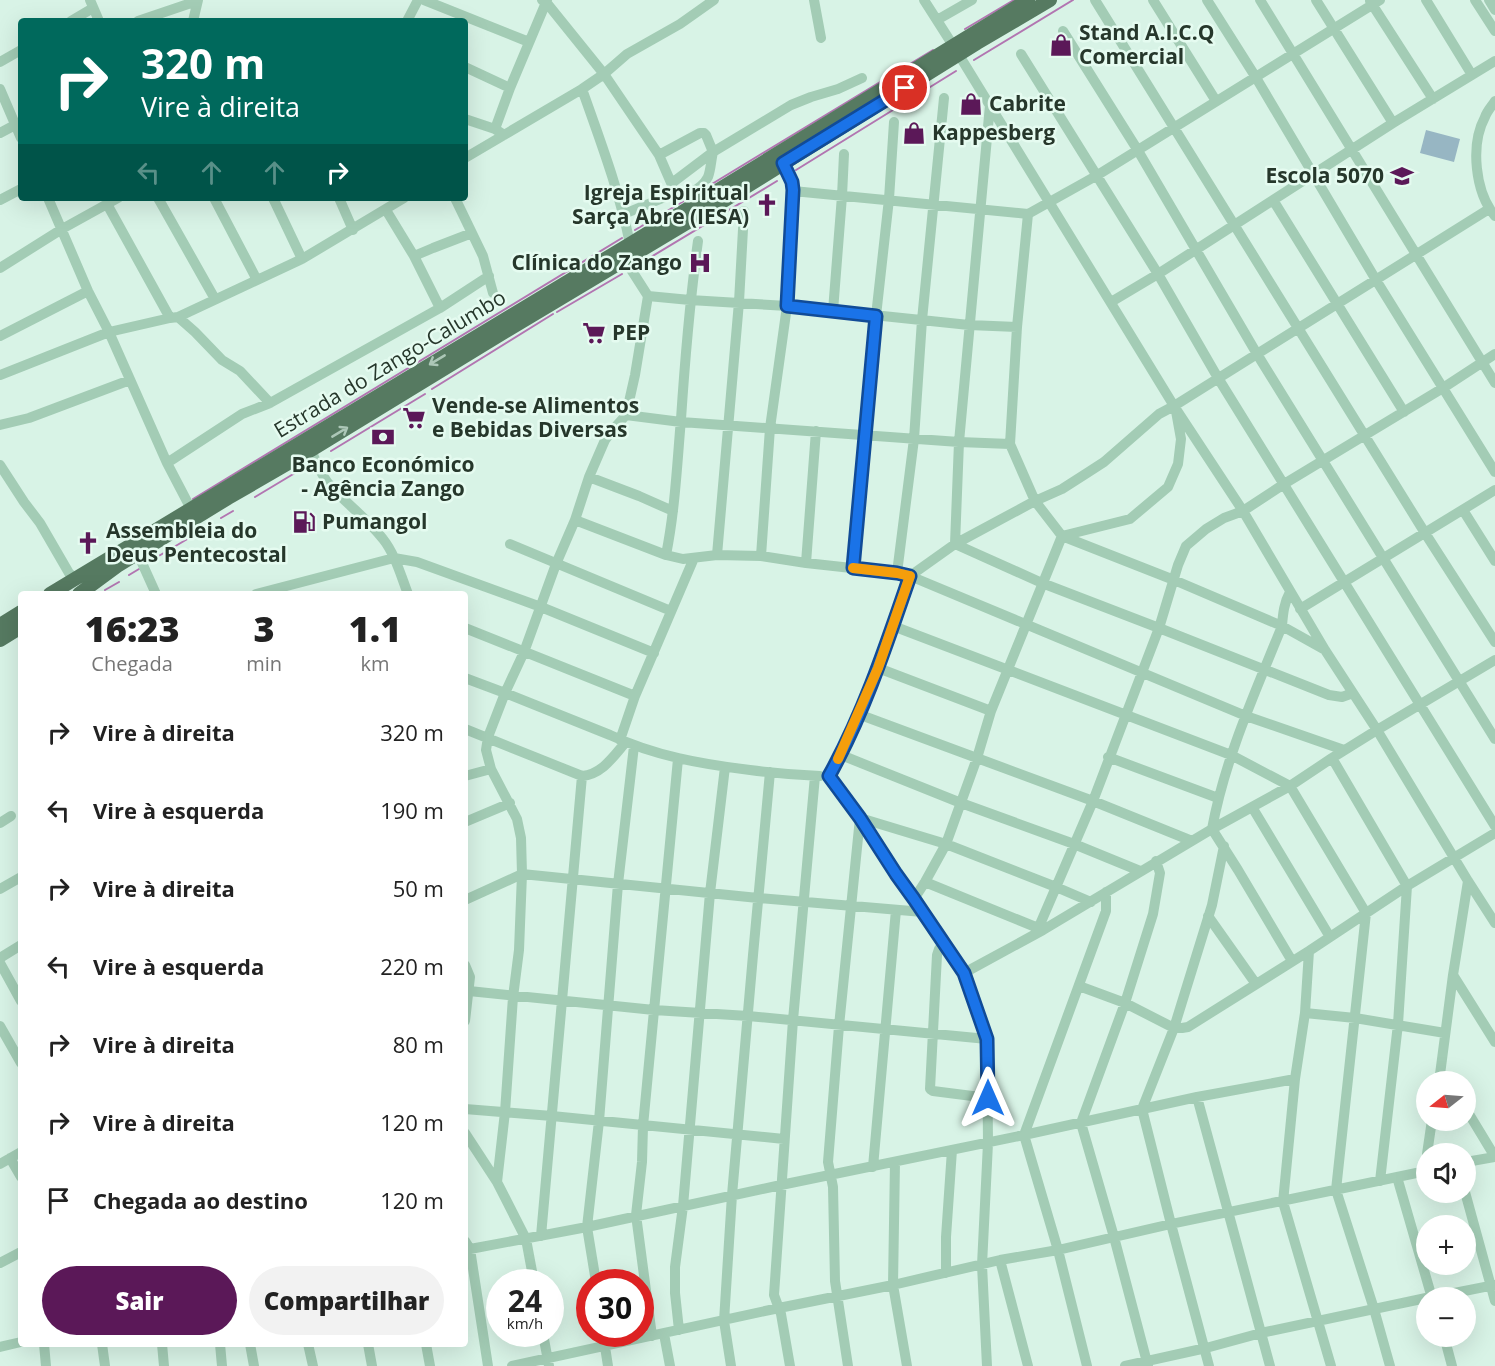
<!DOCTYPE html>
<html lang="pt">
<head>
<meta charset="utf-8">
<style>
  body { margin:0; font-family:"Open Sans",sans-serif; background:#f2f2f2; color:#222; height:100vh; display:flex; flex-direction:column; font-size:22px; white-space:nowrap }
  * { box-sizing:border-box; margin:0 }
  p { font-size:20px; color:#767676 }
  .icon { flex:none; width:33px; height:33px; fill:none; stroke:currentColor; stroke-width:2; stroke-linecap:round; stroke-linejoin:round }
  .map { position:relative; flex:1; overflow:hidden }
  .details { position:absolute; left:18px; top:591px; width:450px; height:756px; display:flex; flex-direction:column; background:#fff; border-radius:6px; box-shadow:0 6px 24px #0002 }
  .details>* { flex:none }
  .hud { position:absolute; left:18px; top:18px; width:450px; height:183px; border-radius:6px; box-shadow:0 6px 24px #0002; background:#00695c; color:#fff; overflow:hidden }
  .needle { width:39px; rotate:253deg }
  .controls { position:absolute; left:1416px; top:1071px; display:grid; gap:12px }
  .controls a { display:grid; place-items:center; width:60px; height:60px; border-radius:50%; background:#fff; box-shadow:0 6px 24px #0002; font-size:30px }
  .speed { position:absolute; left:486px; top:1269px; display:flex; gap:12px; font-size:30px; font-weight:700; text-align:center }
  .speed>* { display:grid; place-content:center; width:78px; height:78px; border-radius:50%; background:#fff; box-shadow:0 6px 24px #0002; line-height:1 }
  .speed small { font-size:15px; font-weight:400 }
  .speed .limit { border:9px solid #d22; background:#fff; color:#111 }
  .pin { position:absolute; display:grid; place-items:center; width:51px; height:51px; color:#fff; margin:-26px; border:3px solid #fff; border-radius:50%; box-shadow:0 2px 6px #0007 }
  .me { position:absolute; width:66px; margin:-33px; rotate:0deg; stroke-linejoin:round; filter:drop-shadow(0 0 4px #0008) }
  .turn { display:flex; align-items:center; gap:21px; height:126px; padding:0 24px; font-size:27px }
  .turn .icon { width:78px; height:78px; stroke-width:2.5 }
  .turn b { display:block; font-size:42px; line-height:51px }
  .lanes { display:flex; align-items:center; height:57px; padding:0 24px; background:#0003; justify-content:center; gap:30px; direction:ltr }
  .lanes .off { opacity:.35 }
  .eta { display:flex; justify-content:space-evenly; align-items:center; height:102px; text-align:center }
  .eta b { font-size:36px; font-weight:800; line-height:42px }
  .primary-button { display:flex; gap:12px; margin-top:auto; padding:12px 24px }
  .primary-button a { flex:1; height:69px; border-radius:36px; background:#5b1858; color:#fff; font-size:24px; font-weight:800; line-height:69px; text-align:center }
  .primary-button a+a { background:#f2f2f2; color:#222 }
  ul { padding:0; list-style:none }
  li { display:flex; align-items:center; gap:18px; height:78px; padding:0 24px }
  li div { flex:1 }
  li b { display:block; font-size:22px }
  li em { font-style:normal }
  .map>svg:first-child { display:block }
  .green { fill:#97b6c3 }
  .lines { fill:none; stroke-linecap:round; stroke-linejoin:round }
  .stream { stroke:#b275b1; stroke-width:2 }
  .minor { stroke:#a3ccb5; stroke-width:10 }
  .major { stroke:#567a61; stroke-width:14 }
  .oneway { stroke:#acc7b7 }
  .route-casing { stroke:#114b97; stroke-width:15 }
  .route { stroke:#1a73e8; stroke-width:10 }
  .slow { stroke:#f59e0b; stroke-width:10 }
  .labels { text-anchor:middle; stroke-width:5; stroke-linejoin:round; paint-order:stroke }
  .poi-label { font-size:21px; font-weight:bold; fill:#26372b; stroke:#e5fbf0; text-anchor:start }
  .street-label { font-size:21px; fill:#26372b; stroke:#e5fbf0 }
</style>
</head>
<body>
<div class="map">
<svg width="1495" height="1366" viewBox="0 0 1495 1366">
  <rect width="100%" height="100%" fill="#d8f3e6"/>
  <path class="green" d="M1426,130L1460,139L1454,162L1420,153Z"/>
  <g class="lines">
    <path class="stream" d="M965,29L1014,0
      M974,60L1073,0
      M796,170L956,71
      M707,187L933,50
      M635,230L689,198
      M641,263L777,181
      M557,312L622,274
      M432,389L553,314
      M331,451L425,394
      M255,497L295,473
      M193,499L622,238
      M221,518L233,511
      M157,557L211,525
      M129,575L139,569
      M105,590L119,582"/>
    <path class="minor" d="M90,0L99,21
      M424,0L529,42
      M542,0L546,2L604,74L659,155L672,185V192L670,195L624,214
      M814,0L821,38
      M924,0L954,47
      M1095,0L1425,533L1495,642
      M1153,0L1216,101
      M1207,0L1255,76L1376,280L1495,472
      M1260,0L1495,383
      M1316,0L1393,123
      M1426,0L1472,75
      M1475,0L1495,31
      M1489,0L1495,10
      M1370,1L1433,99
      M937,20L972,0
      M71,21L93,8
      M138,21L197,1
      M193,21L198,0
      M407,21L418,0
      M1063,31L1137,149L1257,354L1495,739
      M1021,54L1158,274L1218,378L1495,826
      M959,55L1174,406L1243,511L1325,650L1377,730L1468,881L1495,923
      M0,62L21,50
      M465,67L510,88
      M0,89L21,138
      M582,89C600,140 619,190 630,244
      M1495,101C1492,106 1487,111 1485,117C1470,145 1475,192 1495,216
      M990,105L959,442L955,544L1042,583L1159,628L1329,695L1342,697L1353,693
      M465,119L495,129
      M0,133L15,125
      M504,135L495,129L510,88L547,0
      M659,155L700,133H704L706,135L713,152L791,105L811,97L838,89L862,78
      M465,158L582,89L604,74L627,54L680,24L714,0
      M672,183L713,152
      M793,191L1028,214
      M670,195C685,197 701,190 708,177C711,169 711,160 713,152
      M48,198L88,291L109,332L167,463L191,509
      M158,198L215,299
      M214,198L257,280
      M273,198L302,259
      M339,198L353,230
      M455,198L483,256L493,293
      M0,200L21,189
      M1273,200L1404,412
      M107,204L170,318
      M386,210L414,256L440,308L489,276
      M414,256L433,248L472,233
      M0,268L62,229L118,198
      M648,296L690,300L787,306L969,325L1017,327
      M1111,302L1158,274L1393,123L1495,61
      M833,311L842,196L844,154
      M178,317L195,332L222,360L240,371L270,403
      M0,336L88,291
      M0,375L109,332L170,318L178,317L302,259L404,198
      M626,415L681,422L959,442L1010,444
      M0,425L29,418L130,380
      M311,450C316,462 320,473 328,483C345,503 367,518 383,539C395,554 401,576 408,594
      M167,463L242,414L270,403L440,308
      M0,465L24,502L40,523L69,573L75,578
      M589,477L639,496L673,511
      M1463,510L1495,561
      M575,520L666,555L683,559L717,555L761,556L806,563L897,573L910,576L1246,716L1344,750
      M510,544L671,611
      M138,554L156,594
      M666,555C675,510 677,465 681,419C685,359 690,300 698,241
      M717,555L739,302L744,211
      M761,556L770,428L787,306L793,191L792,182L783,163
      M806,563L816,431
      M853,568L876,316L889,199L894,122
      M897,573L914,439L922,320L944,98
      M1290,592C1284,603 1283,613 1282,626C1255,693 1225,758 1212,829L1238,870L1292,961
      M256,594L394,558L417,562L541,607L654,653
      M1300,609L1495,490
      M893,626L1231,755L1290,786L1366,913L1336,1190L1374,1309L1390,1366
      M465,628L635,696
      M1325,650L1282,626L1174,580L1062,536L1035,501L1010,444L1017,327L1028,214L1096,176L1380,0
      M878,668L991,711
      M465,678L505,693L610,735C655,756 701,764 750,770C773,773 797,775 820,776
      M858,714L1093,801L1192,841
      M465,729L582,776C602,774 613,757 625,743
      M620,740L635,696L694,558
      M841,755L961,803L1074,844L1140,871
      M1108,757L1218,798
      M1332,758L1407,886L1398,1024L1380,1181
      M465,776L491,769
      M829,776L841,755L878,668L910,576L955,544L1035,501L1062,489L1087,473L1104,462L1159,414L1174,406L1489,209
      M829,776L860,818L896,875L914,899L964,973L987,1039L988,1143L982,1265L987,1366
      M1252,807L1330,937
      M465,822L510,803
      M0,823L11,816
      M925,882L1043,930
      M0,889L21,877
      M914,899L925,882L946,844L977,758L991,711L1062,536L1130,519L1168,487L1178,464L1181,439L1176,411
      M465,900L522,874L758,898L923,912
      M1208,916L1256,984
      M1038,929L1093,801L1159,628L1178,565L1186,546L1206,529L1224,518L1243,511L1284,484L1443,388L1495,354
      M944,944L939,949L937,955L930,1089L933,1091L988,1098
      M1309,951L1305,1013L1295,1079L1283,1202L1331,1366
      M0,958L21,945
      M0,963L21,1001
      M465,965L470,977L465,1021
      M964,973L1043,930L1212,829L1290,786L1332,758L1377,730L1495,660
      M1453,975L1495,1042
      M1079,986L1125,1003L1174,1028H1182L1188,1027L1309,951L1407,886L1495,833
      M469,991L654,1010L748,1016L987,1039
      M1305,1013L1355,1018L1445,1033
      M0,1026L21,1063
      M1439,1082L1453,975L1468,881
      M1197,1097L1270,1366
      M465,1109L552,1116L784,1139
      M1466,1109L1495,1157L1466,1162
      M465,1133L497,1182L526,1239L534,1282
      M1427,1154L1432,1120
      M10,1158L21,1177
      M895,1162L893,1285L907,1366
      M0,1164L21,1152
      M873,1167L896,910
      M1397,1177L1432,1298
      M497,1182L505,1112L513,997L519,950L522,874L521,838L517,819L491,769L486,750L488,737L505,693L524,652L556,564L575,520L589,477L605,440L610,433L626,415L635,375L648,296L625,260
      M1465,1192L1495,1301
      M541,1236L582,776
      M465,1241L470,1249L488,1366
      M465,1250L587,1227L781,1185L1024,1135L1197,1097L1295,1079
      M1000,1260L1028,1366
      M0,1263L21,1252
      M946,1273V1237L952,1150
      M596,1282L587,1227L599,1121L618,884L634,746
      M1429,1298L1495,1285
      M679,1330L675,1293V1267L683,1206L710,893L725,767
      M543,1334L549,1366
      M603,1334L608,1366
      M664,1334L670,1366
      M652,1336L636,1215L642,1162L643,1126L678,759
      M1444,1336L1452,1366
      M44,1344L46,1366
      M102,1344L105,1366
      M162,1344L164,1366
      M220,1344L222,1366
      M250,1344L254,1366
      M308,1344L313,1366
      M368,1344L372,1366
      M426,1344L430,1366
      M0,1347L21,1342
      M512,1366L779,1308L893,1285L1000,1260L1058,1250L1171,1224L1426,1171
      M731,1366L724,1321L732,1195L753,955L770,772
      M790,1366L781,1314L774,1295L793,1020L815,776
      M848,1366L835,1281L833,1187L828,1162L839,1026L860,818L946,844L1056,887L1091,902
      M1087,1366L1058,1250L1024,1135L1106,911V892
      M1125,1366L1206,1348L1261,1333L1426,1298
      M1148,1366L1114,1237L1081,1123L1125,1003L1153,914L1160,873L1156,861
      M1209,1366L1171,1224L1142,1109L1174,1028L1212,905L1224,846"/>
    <path class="major" d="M50,594L630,244L1028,0
      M79,594L117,566L228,498L311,450L501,334L725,200L977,43L1050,0
      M0,625L21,612
      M0,640L21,627"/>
  </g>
  <defs><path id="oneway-shaft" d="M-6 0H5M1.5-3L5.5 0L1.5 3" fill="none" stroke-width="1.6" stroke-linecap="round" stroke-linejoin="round" transform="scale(1.5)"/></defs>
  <g class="oneway">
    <use href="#oneway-shaft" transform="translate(437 360) rotate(149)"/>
    <use href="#oneway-shaft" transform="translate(340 432) rotate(-31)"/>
  </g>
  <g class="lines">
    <g class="route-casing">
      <path id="route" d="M905,88L783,163L792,182L793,190L787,306L876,316L853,568L897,573L910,576C887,643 864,713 829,776L860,818L896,874L914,899L964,973L987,1039L988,1098"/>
    </g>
    <use href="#route" class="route"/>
    <path class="slow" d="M838,759L878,668L910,576L897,573L853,568"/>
  </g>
  <defs>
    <g id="shop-bare" transform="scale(1.8)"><path d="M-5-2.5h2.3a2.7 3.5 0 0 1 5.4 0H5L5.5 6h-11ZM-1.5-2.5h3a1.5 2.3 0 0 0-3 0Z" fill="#5b1858" stroke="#e5fbf0" stroke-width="2.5" paint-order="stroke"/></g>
    <g id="school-bare" transform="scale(1.8)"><path d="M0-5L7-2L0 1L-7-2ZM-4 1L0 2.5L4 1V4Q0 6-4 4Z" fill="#5b1858" stroke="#e5fbf0" stroke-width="2.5" paint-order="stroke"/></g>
    <g id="church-bare" transform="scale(1.8)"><path d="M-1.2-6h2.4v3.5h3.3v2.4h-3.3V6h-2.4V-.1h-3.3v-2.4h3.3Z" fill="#5b1858" stroke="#e5fbf0" stroke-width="2.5" paint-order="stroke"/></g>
    <g id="hospital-bare" transform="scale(1.8)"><path d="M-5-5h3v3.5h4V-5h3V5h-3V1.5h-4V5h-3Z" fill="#5b1858" stroke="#e5fbf0" stroke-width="2.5" paint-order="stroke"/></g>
    <g id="supermarket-bare" transform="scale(1.8)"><path d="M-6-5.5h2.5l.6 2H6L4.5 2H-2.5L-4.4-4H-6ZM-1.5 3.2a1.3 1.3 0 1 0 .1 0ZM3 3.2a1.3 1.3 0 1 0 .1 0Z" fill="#5b1858" stroke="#e5fbf0" stroke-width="2.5" paint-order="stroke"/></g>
    <g id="bank-bare" transform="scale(1.8)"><path d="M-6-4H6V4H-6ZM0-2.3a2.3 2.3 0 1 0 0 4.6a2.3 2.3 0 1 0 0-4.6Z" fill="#5b1858" stroke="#e5fbf0" stroke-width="2.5" paint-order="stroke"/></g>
    <g id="fuel-bare" transform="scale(1.8)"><path d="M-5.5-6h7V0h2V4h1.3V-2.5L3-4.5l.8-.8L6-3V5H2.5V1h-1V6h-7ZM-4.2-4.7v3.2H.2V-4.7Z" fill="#5b1858" stroke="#e5fbf0" stroke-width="2.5" paint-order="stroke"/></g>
  </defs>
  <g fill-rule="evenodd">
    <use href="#shop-bare" x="1061" y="45"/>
    <use href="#shop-bare" x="971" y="104"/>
    <use href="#shop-bare" x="914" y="133"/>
    <use href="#school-bare" x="1402" y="176"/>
    <use href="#church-bare" x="767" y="205"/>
    <use href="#hospital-bare" x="700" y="263"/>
    <use href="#supermarket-bare" x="594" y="333"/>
    <use href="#supermarket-bare" x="414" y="418"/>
    <use href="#bank-bare" x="383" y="437"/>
    <use href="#fuel-bare" x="304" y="522"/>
    <use href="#church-bare" x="88" y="543"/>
  </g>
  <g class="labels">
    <g class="poi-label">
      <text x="1079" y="40">Stand A.I.C.Q<tspan x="1079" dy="24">Comercial</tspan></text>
      <text x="989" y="111">Cabrite</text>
      <text x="932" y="140">Kappesberg</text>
      <text x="1384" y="183" text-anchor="end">Escola 5070</text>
      <text x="749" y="200" text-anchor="end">Igreja Espiritual<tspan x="749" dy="24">Sarça Abre (IESA)</tspan></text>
      <text x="682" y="270" text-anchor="end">Clínica do Zango</text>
      <text x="612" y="340">PEP</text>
      <text x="432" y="413">Vende-se Alimentos<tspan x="432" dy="24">e Bebidas Diversas</tspan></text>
      <text x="383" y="472" text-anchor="middle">Banco Económico<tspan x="383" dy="24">- Agência Zango</tspan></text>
      <text x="322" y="529">Pumangol</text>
      <text x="106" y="538">Assembleia do<tspan x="106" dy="24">Deus Pentecostal</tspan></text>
    </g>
    <g class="street-label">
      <text transform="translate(390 364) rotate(-31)" y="7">Estrada do Zango-Calumbo</text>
    </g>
  </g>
</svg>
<div class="controls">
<a><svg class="needle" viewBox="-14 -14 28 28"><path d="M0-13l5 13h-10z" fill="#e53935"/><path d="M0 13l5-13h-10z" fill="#767676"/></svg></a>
<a><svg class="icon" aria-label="sound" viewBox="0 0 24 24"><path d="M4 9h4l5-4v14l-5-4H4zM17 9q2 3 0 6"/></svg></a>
<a>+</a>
<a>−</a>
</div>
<div class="speed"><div>24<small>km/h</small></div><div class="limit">30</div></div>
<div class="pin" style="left:905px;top:88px;background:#d93025"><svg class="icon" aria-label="arrive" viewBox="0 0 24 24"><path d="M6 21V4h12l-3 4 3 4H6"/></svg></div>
<svg class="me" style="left:988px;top:1098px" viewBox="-20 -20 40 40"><path d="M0-17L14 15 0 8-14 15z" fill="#1a73e8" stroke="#fff" stroke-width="4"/></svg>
<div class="hud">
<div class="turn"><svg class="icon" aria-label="right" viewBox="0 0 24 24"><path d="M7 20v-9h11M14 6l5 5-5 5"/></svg><div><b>320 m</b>Vire à direita</div></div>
<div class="lanes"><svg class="icon off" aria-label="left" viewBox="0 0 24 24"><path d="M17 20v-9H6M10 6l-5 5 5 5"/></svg><svg class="icon off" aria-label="ahead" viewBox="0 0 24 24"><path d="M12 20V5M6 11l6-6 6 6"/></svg><svg class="icon off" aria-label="ahead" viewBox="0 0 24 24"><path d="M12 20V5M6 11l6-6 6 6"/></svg><svg class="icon" aria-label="right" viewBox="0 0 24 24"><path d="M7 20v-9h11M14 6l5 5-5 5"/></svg></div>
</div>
<section class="details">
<div class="eta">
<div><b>16:23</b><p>Chegada</p></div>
<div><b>3</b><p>min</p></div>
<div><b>1.1</b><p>km</p></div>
</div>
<ul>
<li><svg class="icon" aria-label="right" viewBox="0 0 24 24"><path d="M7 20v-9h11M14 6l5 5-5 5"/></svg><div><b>Vire à direita</b></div><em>320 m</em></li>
<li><svg class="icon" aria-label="left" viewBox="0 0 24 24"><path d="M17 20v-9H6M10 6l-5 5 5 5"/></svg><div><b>Vire à esquerda</b></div><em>190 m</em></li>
<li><svg class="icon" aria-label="right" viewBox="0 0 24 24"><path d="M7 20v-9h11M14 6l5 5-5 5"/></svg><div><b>Vire à direita</b></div><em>50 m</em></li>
<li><svg class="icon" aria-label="left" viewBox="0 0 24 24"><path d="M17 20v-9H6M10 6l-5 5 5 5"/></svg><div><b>Vire à esquerda</b></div><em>220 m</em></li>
<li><svg class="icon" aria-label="right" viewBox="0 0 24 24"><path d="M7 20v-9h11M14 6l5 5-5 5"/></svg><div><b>Vire à direita</b></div><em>80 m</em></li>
<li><svg class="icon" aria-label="right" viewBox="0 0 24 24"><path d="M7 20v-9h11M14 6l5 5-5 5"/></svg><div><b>Vire à direita</b></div><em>120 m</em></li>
<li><svg class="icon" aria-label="arrive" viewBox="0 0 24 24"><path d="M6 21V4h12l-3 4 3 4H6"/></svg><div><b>Chegada ao destino</b></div><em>120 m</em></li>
</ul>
<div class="primary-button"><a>Sair</a><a>Compartilhar</a></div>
</section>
</div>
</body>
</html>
